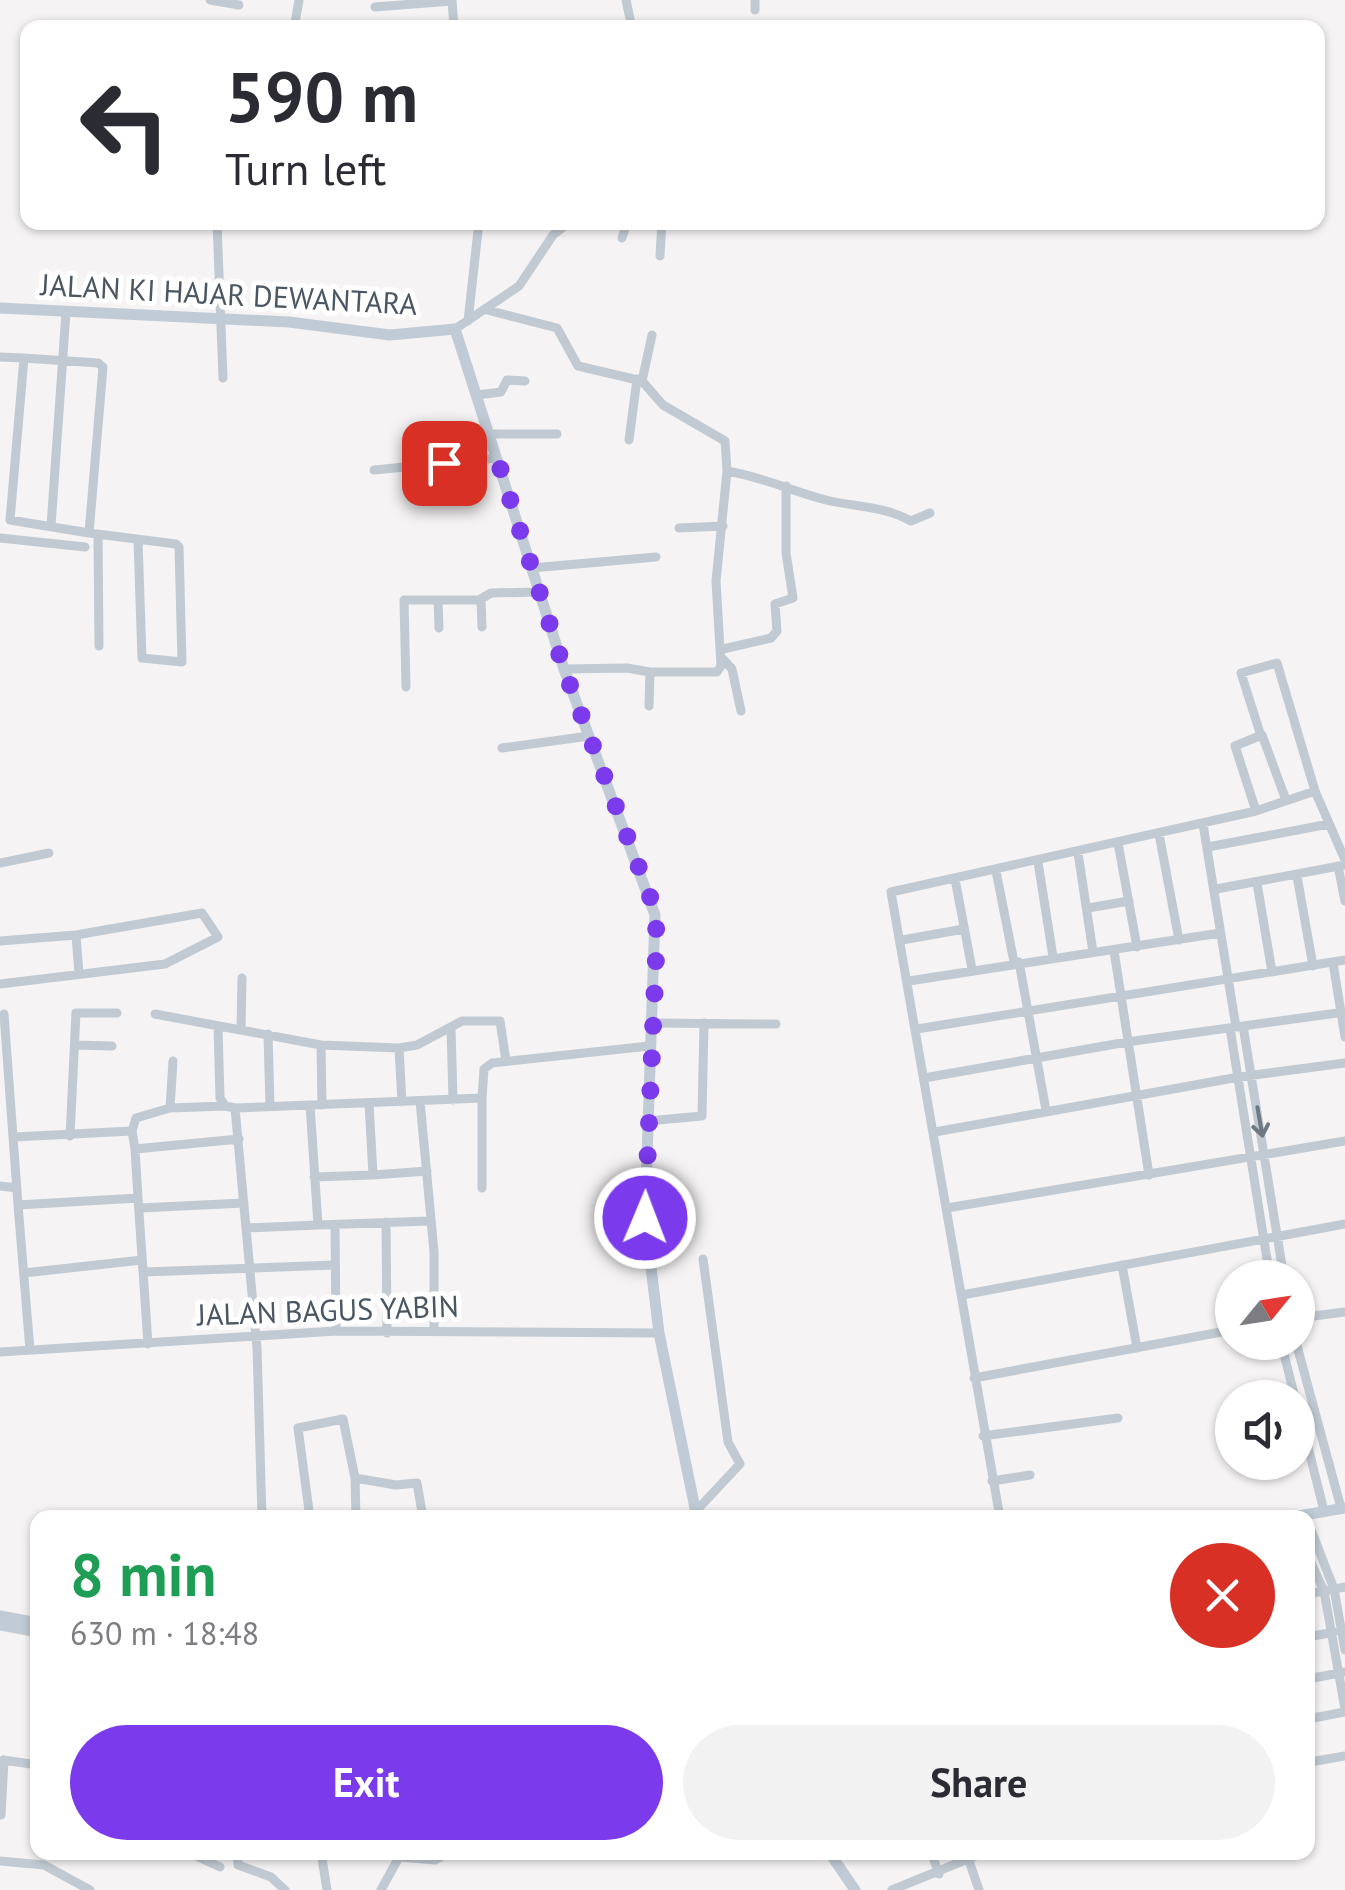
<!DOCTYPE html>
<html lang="en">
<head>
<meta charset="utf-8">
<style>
  body { margin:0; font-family:"PT Sans",sans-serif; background:#f2f2f3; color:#2b2b33; height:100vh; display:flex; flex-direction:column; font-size:38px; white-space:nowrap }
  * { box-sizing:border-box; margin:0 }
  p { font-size:32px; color:#7c7c81 }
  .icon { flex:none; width:55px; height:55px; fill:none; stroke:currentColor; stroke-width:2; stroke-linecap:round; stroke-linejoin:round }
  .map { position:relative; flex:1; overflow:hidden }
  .panel { position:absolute; left:30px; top:1510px; width:1285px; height:350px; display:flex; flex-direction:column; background:#fff; border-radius:20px; box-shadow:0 2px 8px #0004 }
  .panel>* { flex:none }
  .hud { position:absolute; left:20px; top:20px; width:1305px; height:210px; border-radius:20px; box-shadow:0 2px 8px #0004; background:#fff; color:#2b2b33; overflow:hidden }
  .needle { width:65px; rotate:60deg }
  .buttons { position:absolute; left:1215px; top:1260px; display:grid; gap:20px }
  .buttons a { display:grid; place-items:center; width:100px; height:100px; border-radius:50%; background:#fff; box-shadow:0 2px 8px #0004; font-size:50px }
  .pin { position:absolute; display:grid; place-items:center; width:85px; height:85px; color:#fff; margin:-42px; border-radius:20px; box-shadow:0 5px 15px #0006 }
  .me { position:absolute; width:110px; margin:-55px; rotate:1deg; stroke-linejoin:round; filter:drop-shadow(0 0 8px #0008) }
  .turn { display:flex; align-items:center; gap:35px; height:210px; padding:0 40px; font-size:45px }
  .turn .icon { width:130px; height:130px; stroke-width:2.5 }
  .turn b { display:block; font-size:70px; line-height:85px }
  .round { display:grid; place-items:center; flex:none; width:105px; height:105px; border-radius:52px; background:#f2f2f3 }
  .head { display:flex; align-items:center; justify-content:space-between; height:170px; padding:0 40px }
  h1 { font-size:60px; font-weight:700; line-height:75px; color:#1e9e55 }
  .cta { display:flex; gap:20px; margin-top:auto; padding:20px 40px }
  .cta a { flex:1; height:115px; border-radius:60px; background:#7c3aed; color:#fff; font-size:40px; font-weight:700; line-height:115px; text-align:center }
  .cta a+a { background:#f2f2f3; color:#2b2b33 }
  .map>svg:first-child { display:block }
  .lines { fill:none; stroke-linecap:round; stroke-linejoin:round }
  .street { stroke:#c1cad2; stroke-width:9 }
  .secondary { stroke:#c1cbd6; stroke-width:11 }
  .oneway { stroke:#6e7983 }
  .route { stroke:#7c3aed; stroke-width:18; stroke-dasharray:0 32.4 }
  .labels { text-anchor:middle; stroke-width:10; stroke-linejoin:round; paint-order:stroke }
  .street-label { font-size:30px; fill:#4a5661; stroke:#fff }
</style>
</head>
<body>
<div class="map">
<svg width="1345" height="1890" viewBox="0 0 1345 1890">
  <rect width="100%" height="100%" fill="#f5f3f3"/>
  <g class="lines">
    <path class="street" d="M210,0L239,5
      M452,0L454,28
      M626,0L632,28
      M755,0V10
      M375,7L452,1
      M294,28L299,0
      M217,222L223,378
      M622,238L627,222
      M660,256L662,222
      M487,310L557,328L578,366L642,381L663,405L725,441L727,471L716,581L721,666L717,672H650
      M468,321L479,222
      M455,329L519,286L553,235L570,222
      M0,357L24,358
      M24,358L98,363L103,367L89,533L10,520Z
      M642,381L652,335
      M477,395L501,392L507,380L525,381
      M490,434H557
      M629,440L637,379
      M374,470L497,458
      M727,471C763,477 792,491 826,500C855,507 884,506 911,521L930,513
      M51,526L66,312
      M679,528L723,526
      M89,533L176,544L179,547L182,662L142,658L138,540
      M98,535L99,646
      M0,538L85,547
      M532,568L656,557
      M481,599L482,627
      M438,600L439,628
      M723,649L771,638L777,631L775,604L793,598L786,553V486
      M723,659L732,669L741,711
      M564,669L627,668L650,672L649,706
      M406,687L404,600H479L491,593L539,592
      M1260,733L1241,673L1277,663L1315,791L1345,860
      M502,748L589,736
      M1256,811L1235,746L1262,735L1286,800
      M1203,824L1236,1027
      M1159,834L1179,940
      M1118,843L1137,947
      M1208,847L1329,824
      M1078,853L1093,952
      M1038,862L1053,957
      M0,863L49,853
      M1338,866L1345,901
      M996,871L1014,962
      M1297,876L1313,966
      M955,879L972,969
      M1257,883L1272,972
      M1216,889L1345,865
      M1088,908L1129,901
      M76,935L79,974
      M902,940L964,929
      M0,941L76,935L202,913L218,937L165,964L0,984
      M1114,951L1149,1175
      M1019,962L1046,1110
      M1333,963L1345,1037
      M909,981L1220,933
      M4,1014L18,1205
      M155,1014L321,1045L322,1105
      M652,1023L776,1024
      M1243,1026L1284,1278
      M218,1027L220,1098L225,1106L235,1108L482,1098L484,1069L492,1063L649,1046
      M451,1027L453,1100
      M1230,1028L1270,1278
      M917,1029L1345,960
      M241,1030L242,978
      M268,1034L270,1106
      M75,1045L112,1046
      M321,1045L399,1048L417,1045L462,1021H500L506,1061
      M399,1048L402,1102
      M924,1078L1127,1042L1345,1012
      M482,1098V1188
      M420,1101L434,1252V1332
      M369,1103L373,1175L427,1171
      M310,1105L318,1225L429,1221
      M170,1108L173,1061
      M235,1108L257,1348L262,1518
      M648,1121L702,1116L704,1023
      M132,1131L136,1118L170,1108L225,1106
      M935,1132L1239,1077L1345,1063
      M70,1136L76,1013H117
      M14,1137L132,1131L135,1149
      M314,1177L373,1175
      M0,1186L17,1188
      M138,1198L135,1149L239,1139
      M140,1208L244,1203
      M947,1208L1345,1141
      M386,1222L387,1333
      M335,1225L336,1331
      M247,1228L318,1225
      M1122,1265L1137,1348
      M143,1272L335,1265
      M24,1273L142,1260
      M962,1295L1345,1224
      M1298,1318L1345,1312
      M1281,1342L1295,1398
      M1296,1342L1341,1508
      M30,1350L18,1205L138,1198L148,1344
      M0,1352L336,1331L659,1333
      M974,1378L1232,1330
      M1298,1407L1324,1511
      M983,1436L1118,1418
      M355,1478L396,1485L417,1483L423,1518
      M992,1481L1030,1475
      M696,1511L740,1464L728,1442L703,1259
      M310,1518L298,1428L343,1419L355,1478L356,1518
      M1000,1518L891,892L1256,811L1315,791
      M1308,1522L1334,1589L1345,1650
      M1308,1556L1324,1591L1345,1709
      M1308,1594L1345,1587
      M1308,1637L1334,1632
      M1308,1679L1345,1672
      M1308,1719L1345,1712
      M3,1760L38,1765
      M1310,1762L1345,1756
      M1,1815L4,1760
      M187,1852L220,1867
      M237,1852L238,1865L271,1877L285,1890
      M321,1852L327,1890
      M931,1852L939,1874
      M966,1852L979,1890
      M0,1861L44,1865L90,1890
      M381,1890L399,1857L435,1860L450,1852
      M892,1890L985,1852"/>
    <path class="secondary" d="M0,308L289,322L390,335L455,329L564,669L655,915L645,1218L659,1333L697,1518
      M1287,1518L1345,1508
      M0,1616L38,1623
      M0,1625L38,1632
      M829,1852L855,1890"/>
  </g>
  <defs><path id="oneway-shaft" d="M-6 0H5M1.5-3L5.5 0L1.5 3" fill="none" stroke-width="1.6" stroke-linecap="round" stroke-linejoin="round" transform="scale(2.5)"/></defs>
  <use class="oneway" href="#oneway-shaft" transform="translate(1260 1122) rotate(80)"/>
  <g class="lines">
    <path class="route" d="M444,463L497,458L564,669L652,902L657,934L645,1218"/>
  </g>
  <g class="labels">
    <g class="street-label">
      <text transform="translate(229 295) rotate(3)" y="10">JALAN KI HAJAR DEWANTARA</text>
      <text transform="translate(328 1311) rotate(-2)" y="10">JALAN BAGUS YABIN</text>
    </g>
  </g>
</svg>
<div class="buttons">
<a><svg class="needle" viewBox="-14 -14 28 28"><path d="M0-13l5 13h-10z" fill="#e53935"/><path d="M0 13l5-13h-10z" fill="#7c7c81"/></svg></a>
<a><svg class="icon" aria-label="sound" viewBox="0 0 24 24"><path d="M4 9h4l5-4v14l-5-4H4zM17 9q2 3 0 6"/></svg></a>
</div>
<div class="pin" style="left:444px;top:463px;background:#d93025"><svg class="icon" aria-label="arrive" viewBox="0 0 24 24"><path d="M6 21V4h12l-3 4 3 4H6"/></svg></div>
<svg class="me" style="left:645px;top:1218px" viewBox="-20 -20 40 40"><circle r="17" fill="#7c3aed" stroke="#fff" stroke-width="3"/><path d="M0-11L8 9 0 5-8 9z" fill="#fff"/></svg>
<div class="hud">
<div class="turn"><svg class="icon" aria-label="left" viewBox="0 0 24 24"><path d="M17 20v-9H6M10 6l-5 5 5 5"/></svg><div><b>590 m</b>Turn left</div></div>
</div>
<section class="panel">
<div class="head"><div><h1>8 min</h1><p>630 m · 18:48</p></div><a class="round" style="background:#d93025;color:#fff"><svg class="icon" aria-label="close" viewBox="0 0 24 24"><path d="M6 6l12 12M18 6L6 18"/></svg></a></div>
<div class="cta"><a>Exit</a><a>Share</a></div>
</section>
</div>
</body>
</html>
